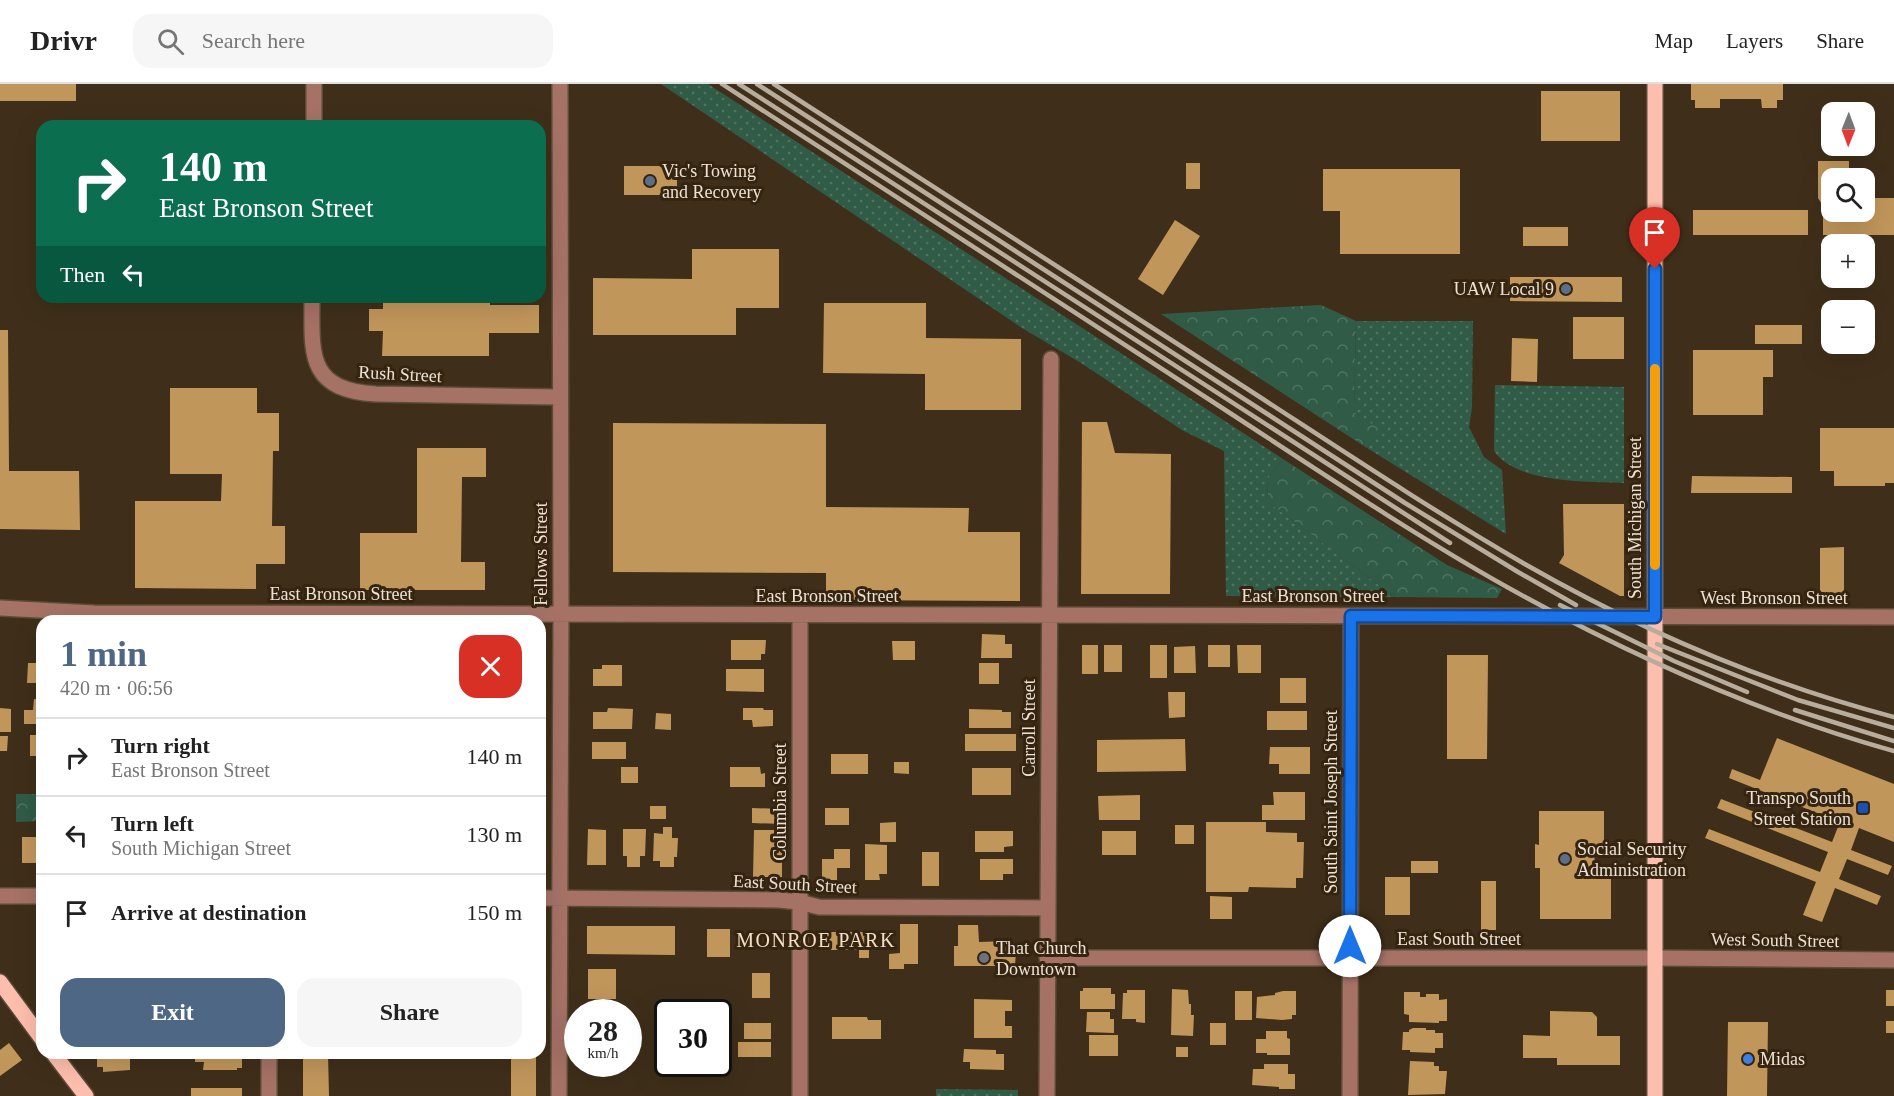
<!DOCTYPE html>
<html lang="en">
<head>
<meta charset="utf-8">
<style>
  body { margin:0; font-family:Georgia,serif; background:#f6f6f6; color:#222; height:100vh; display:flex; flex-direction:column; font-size:22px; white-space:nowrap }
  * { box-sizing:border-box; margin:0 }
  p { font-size:20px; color:#767676 }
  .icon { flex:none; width:33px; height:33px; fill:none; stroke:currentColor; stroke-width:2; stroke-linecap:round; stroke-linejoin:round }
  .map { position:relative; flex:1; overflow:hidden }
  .side { position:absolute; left:36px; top:531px; width:510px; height:444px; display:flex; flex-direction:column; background:#fff; border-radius:18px; box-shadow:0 6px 24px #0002 }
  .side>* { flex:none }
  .hud { position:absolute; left:36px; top:36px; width:510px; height:183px; border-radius:18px; box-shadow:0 6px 24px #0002; background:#0b6e4f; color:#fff; overflow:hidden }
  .needle { width:39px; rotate:181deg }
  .controls { position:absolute; left:1821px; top:18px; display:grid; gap:12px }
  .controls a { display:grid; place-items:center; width:54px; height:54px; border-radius:12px; background:#fff; box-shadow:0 6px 24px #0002; font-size:30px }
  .speed { position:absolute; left:564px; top:915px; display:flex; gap:12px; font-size:30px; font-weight:700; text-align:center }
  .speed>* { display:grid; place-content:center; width:78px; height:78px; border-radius:50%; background:#fff; box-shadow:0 6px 24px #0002; line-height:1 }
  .speed small { font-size:15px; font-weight:400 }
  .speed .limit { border:3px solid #111; border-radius:9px; background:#fff; color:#111 }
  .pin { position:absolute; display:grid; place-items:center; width:51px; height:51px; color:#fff; margin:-62px -26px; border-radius:50% 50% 50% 0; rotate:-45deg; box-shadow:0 0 6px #0007 }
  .pin .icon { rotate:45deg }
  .me { position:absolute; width:66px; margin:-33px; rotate:0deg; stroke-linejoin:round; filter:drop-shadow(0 0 4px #0008) }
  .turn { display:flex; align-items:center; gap:21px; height:126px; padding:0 24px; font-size:27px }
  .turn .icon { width:78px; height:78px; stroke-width:2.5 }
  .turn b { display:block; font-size:42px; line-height:51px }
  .then { display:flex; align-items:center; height:57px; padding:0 24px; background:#0003; gap:12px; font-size:22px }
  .round { display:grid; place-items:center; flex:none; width:63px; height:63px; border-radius:18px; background:#f6f6f6 }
  .head { display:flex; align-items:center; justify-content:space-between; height:102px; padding:0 24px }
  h1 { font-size:36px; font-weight:800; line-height:45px; color:#4e6784 }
  .primary-button { display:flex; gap:12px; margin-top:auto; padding:12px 24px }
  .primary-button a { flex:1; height:69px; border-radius:18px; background:#4e6784; color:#fff; font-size:24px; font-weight:800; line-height:69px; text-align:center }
  .primary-button a+a { background:#f6f6f6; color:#222 }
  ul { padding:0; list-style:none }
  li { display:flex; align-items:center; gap:18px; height:78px; padding:0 24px; border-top:2px solid #e0e0e0 }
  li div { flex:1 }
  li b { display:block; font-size:22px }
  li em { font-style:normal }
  header { display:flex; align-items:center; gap:36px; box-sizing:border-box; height:84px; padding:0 30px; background:#fff; border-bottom:2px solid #e0e0e0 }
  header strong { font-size:28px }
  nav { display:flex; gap:33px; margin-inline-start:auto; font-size:21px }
  .search { width:420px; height:54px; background:#f6f6f6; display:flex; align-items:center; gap:15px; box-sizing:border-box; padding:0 21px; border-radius:18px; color:#767676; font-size:22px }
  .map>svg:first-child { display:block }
  .grass { fill:url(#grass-dots) }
  .forest { fill:url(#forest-crowns) }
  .building { fill:#c1965b }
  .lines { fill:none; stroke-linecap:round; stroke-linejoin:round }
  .minor-casing { stroke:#5b4c38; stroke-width:18 }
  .major-casing { stroke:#5b4c38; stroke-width:18 }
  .minor { stroke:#a67266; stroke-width:15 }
  .major { stroke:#febeae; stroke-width:15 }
  .rail { stroke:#b8ad9d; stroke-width:4.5 }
  .route-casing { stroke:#114b97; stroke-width:15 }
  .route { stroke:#1a73e8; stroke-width:10 }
  .slow { stroke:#f59e0b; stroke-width:10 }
  .service-dot { fill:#5c6f8a; stroke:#352510; stroke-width:2 }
  .transit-dot { fill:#1a4fb4; stroke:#352510; stroke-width:2 }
  .worship-dot { fill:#6b7280; stroke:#352510; stroke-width:2 }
  .shop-dot { fill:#3f7fe0; stroke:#352510; stroke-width:2 }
  .labels { text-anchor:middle; stroke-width:6; stroke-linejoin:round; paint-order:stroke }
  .poi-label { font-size:18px; fill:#ece2d5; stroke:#352510; text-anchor:start }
  .street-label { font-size:18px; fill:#ece2d5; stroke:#352510 }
  .neighbourhood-label { font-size:20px; letter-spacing:1.5px; fill:#f3dec5; stroke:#352510 }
</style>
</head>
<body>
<header>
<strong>Drivr</strong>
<div class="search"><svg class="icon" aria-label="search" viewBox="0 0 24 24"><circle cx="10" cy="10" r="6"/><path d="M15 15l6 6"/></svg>Search here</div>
<nav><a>Map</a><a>Layers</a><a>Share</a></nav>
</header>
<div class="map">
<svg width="1894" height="1012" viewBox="0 0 1894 1012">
  <defs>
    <pattern id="grass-dots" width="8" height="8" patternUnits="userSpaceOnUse" patternTransform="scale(1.5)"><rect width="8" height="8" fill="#305c47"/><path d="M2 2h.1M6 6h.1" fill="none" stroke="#4e7361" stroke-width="1.8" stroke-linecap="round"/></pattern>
    <pattern id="forest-crowns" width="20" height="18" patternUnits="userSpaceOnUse" patternTransform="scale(1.5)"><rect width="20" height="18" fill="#305c47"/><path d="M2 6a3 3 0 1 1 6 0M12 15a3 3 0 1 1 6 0" fill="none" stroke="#4e7361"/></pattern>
  </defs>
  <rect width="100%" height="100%" fill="#3f2f1a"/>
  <path class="grass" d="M661,0H708L1283,375L1267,396L1268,418L1395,513L1226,512L1224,367L1182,346L1081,279L1022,244Z
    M1356,237H1473L1472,324L1469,343L1484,373L1502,386L1506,450L1367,364L1380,346L1354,328Z
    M1495,301L1624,303V399C1587,397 1517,400 1494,367Z
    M936,1005L1018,1006V1012H936Z"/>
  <path class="forest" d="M1321,221L1356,237L1354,328L1381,346L1367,364L1161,230Z
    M1283,375L1447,481L1502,505L1497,514L1395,513L1268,418L1267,396Z
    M16,710H42V737L16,738Z"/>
  <path class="building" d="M0,0H76V17H0Z
    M1691,0H1783V16H1777V24H1762L1761,15H1720V24H1695V16H1691Z
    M1541,7H1620V57H1541Z
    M1818,77H1849V94H1832V128H1864V96H1874V114H1894V151H1823V122L1818,114Z
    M1186,79H1200V105H1186Z
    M624,82H677V111H624Z
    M1323,85H1460V170H1340V127H1323Z
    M1693,126H1808V151H1693Z
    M1175,136L1200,152L1163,211L1138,195Z
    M1523,143H1568V162H1523Z
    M692,165H779V224H736V251H593V194L692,195Z
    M1510,193H1622V218L1510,217Z
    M383,213H490V221H539V249H489V272H382L383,247H369V225H383Z
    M824,219H926V254L1021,255V326H925V290L823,289Z
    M1573,233H1624V275H1573Z
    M1755,241H1802V260H1755Z
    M0,246H8L9,387H79L80,446L0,445Z
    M1512,254L1538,255L1537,298L1511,297Z
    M1693,266H1773V293H1763V331H1693Z
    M170,304H257V329H279V367H273L272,442H285V480H256V505L135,504V417H221L222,390H170Z
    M1082,338H1107L1115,369L1171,370L1170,510H1081Z
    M613,339L826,340V423L969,424L968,448H1020V517L826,516V489L613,488Z
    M1820,344H1894V399H1885V402H1834V387H1820Z
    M417,364H486V393H462L461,478H485V506H360V449H417Z
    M1692,392L1792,393V409H1691Z
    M1563,420H1624V512H1620L1559,479L1564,471Z
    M1844,463V514H1820V464Z
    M982,550L1005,551V560H1012V574H981Z
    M731,556H766L765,570H761V576H731Z
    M892,557H915V576H893Z
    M1082,561H1098V590H1082Z
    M1104,561H1122V588H1104Z
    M1150,561H1167V594H1150Z
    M1208,561H1230V583H1208Z
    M1237,561H1261V589H1238Z
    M1195,562L1196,589H1174V563Z
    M1447,571H1488L1487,675H1447Z
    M37,575H42V599H27L28,579H37Z
    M979,579H999V600H979Z
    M602,581H622V602H593V585H602Z
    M726,585H764V608L726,607Z
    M1280,594H1306V619H1280Z
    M1168,608H1185V633L1169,634Z
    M34,615L42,616V640H24V626H33Z
    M0,624L11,625V648H0Z
    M608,624L633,625L632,645H593V628H607Z
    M743,624H763L764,626H773V642L753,643L752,636H743Z
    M969,625L1002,626V628H1011V644H969Z
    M1267,627H1307V646H1267Z
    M656,629L671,630V646L655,645Z
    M965,650H1016V667H965Z
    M30,651H42V672H30Z
    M0,652H8L7,667H0Z
    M1777,654L1894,700V758L1859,744L1851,766L1892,782L1888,791L1847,775L1839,795L1881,812L1877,821L1835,804L1822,838L1803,831L1816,798L1705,754L1709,745L1820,788L1828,768L1717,724L1721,715L1832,758L1840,738L1729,694L1732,685L1760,696Z
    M1185,655L1186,687L1097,688V656Z
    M592,658H626V675H592Z
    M1270,663H1310V690H1279V680H1269Z
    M831,670H868V690H831Z
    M894,678H909V690L894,689Z
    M621,683H638V699H621Z
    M730,683H760L761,690L765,689V703H730Z
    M972,684H1011V711H972Z
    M1273,708H1305V736H1262V721H1274Z
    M1140,711V736H1099L1098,712Z
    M650,722H666V735H650Z
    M752,724L783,725V740L752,739Z
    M825,724H849V741H825Z
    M1539,727H1604V766H1594L1595,784H1611V835H1540V784H1535V760L1539,761Z
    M896,738V758H880V739Z
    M1206,738H1266V748L1297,749V758H1304L1303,794H1296V804L1249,803L1248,808H1206Z
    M1175,741H1194V760H1175Z
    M663,743H672V754H678L677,773H674V783H660V777H653L654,749L663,750Z
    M588,745L606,746V781H587Z
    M623,745H646L645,772H640V783H627V772H623Z
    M754,746H782V793H753Z
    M975,747H1013V762L1004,763V768H975Z
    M1102,747H1136V771H1102Z
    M22,753H42V779H22Z
    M865,760L887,761V790H879L880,796H865Z
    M834,765H850V784H837V796H822V775H834Z
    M922,768H939V802H922Z
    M980,775H1013V790H1003V796H980Z
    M1411,777H1438V789H1411Z
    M1385,793H1410V831H1385Z
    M1481,797H1496V846H1481Z
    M1210,812L1232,813V835H1210Z
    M900,840H918V880H904V885H889V870L900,869Z
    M958,841H978L979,858L1008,857L1016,866L1015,882H954V862H958Z
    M587,842H675V871L587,870Z
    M707,845H730V873H707Z
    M828,848H869V874H859V866H828Z
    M588,885H616V915H588Z
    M752,889H770V914H752Z
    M1083,904H1111V910H1115V925H1080V907H1083Z
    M1172,905L1188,906L1189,920H1191V931H1194L1193,952L1171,951Z
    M1127,906H1145V939L1136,938V935H1122L1123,909H1127Z
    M1886,906H1894V922H1886Z
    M1235,907H1252V936H1235Z
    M1283,907H1296V931H1292V935L1282,936L1256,934L1257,913L1275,911V909Z
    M1404,908H1420V913H1426V910H1439V916L1447,915V937H1439V939L1409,938V931L1404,930Z
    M974,915L1012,916V927H1005V942H1012V954H974Z
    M1550,927L1592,928L1597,933V952H1620V981H1557V974H1523V951L1550,952Z
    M1087,928H1110V935H1114V949L1086,948Z
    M832,933H867L868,936H881V955H832Z
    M1886,937H1894V949H1886Z
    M1728,938H1768L1767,1012H1727Z
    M744,939H771V955H744Z
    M1210,939H1226V961H1210Z
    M1413,944H1426V946H1435V949H1443V964H1435V969L1410,968V966H1402L1403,948H1409V946Z
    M1266,947H1287V954L1290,955V971H1267V969H1256V955H1266Z
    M1089,951H1118V972H1089Z
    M738,958H771V973H738Z
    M9,959L22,976L0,992V966Z
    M1176,963H1188V973H1176Z
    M964,965L996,966V970H1004V986L970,985V978H963Z
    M97,969H134V974L130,975V986L103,988V983H97Z
    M195,969H242V984H237V986H203L204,978H195Z
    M303,969H328L329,1012H303Z
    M511,969H536V1012H511Z
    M1410,977L1434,978V982H1439V987H1447L1445,1010L1408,1011Z
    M689,980H720V993H689Z
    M1264,980H1288V990H1295V1005H1279V1003L1252,1001L1253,985H1264Z
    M191,1004H242V1012H191Z"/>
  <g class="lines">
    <g class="minor-casing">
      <path id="minor" d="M314,42V0
        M312,213C312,269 306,306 376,310L560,313
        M0,524L94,529L1894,533
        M800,532V1012
        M0,812H42
        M540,814L779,816L799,818L819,823L1048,824
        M1047,874H1655L1894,876
        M269,1012V969
        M559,1012L561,530L560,0
        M1047,1012L1051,275
        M1350,1012L1351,532"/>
    </g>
    <g class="major-casing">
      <path id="major" d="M1655,0V1012
        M0,898L42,955
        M53,969L86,1012"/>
    </g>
    <use href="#minor" class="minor"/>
    <use href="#major" class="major"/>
    <path class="rail" d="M722,0C886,106 1050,212 1213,318C1310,381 1406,446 1507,503C1629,571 1758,629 1894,667
      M739,0L1450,459
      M757,0L1405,419L1518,488L1576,521
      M774,0C933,102 1091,204 1249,306C1340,365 1430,425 1523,479C1640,546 1764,599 1894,633
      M1560,521L1674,577L1747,608
      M1657,560L1798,616L1894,644
      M1795,626L1894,657"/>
  </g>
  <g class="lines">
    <g class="route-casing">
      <path id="route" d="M1350,862L1351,532L1655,533V185"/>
    </g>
    <use href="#route" class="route"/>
    <path class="slow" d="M1655,285V481"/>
  </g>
  <g class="service-dot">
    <circle cx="650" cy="97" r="6"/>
    <circle cx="1566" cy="205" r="6"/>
    <circle cx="1565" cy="775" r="6"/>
  </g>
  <rect class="transit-dot" x="1857" y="718" width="12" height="12" rx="3"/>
  <circle class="worship-dot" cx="984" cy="874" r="6"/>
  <circle class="shop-dot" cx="1748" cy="975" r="6"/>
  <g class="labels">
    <g class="poi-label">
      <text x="662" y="93">Vic's Towing<tspan x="662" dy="21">and Recovery</tspan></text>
      <text x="1554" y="211" text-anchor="end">UAW Local 9</text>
      <text x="1851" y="720" text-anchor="end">Transpo South<tspan x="1851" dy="21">Street Station</tspan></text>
      <text x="1577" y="771">Social Security<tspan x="1577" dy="21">Administration</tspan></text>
      <text x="996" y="870">That Church<tspan x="996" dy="21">Downtown</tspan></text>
      <text x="1760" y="981">Midas</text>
    </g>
    <g class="street-label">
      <text transform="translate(400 290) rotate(3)" y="6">Rush Street</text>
      <text transform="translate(1635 434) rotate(-90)" y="6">South Michigan Street</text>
      <text transform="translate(541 470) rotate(-90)" y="6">Fellows Street</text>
      <text x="341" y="516">East Bronson Street</text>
      <text x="827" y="518">East Bronson Street</text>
      <text x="1313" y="518">East Bronson Street</text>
      <text x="1774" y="520">West Bronson Street</text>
      <text transform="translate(1029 644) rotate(-90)" y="6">Carroll Street</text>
      <text transform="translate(780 718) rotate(-90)" y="6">Columbia Street</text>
      <text transform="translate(1331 718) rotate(-90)" y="6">South Saint Joseph Street</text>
      <text transform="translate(795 800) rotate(3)" y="6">East South Street</text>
      <text x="1459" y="861">East South Street</text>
      <text transform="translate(1775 856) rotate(1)" y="6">West South Street</text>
    </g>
    <g class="neighbourhood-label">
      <text x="816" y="863">MONROE PARK</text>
    </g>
  </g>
</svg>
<div class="controls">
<a><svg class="needle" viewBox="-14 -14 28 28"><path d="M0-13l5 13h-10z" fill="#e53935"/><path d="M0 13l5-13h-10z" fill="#767676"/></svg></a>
<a><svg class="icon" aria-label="search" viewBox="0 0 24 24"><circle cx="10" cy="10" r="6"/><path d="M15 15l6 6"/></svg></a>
<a>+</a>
<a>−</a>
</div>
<div class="speed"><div>28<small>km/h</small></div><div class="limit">30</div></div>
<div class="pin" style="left:1655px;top:185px;background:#d93025"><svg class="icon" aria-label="arrive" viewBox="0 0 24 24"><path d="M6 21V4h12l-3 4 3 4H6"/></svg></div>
<svg class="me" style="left:1350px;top:862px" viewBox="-20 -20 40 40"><circle r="19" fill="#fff"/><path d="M0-13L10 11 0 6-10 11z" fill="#1a73e8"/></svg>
<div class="hud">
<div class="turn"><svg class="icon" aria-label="right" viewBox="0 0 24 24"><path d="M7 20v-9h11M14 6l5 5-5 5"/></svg><div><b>140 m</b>East Bronson Street</div></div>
<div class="then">Then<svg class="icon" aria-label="left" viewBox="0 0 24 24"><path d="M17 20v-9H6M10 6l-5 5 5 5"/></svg></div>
</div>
<section class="side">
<div class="head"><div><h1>1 min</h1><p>420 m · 06:56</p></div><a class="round" style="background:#d93025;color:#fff"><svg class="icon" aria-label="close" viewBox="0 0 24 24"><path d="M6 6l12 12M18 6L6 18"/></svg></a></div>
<ul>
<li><svg class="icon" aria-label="right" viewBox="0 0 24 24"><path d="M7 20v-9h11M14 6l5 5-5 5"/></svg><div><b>Turn right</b><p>East Bronson Street</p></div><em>140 m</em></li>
<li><svg class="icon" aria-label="left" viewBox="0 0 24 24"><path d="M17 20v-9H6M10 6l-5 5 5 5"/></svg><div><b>Turn left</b><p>South Michigan Street</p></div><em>130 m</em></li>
<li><svg class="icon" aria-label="arrive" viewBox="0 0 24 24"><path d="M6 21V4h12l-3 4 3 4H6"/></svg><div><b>Arrive at destination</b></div><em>150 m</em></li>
</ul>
<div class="primary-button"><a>Exit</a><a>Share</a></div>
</section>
</div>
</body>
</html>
